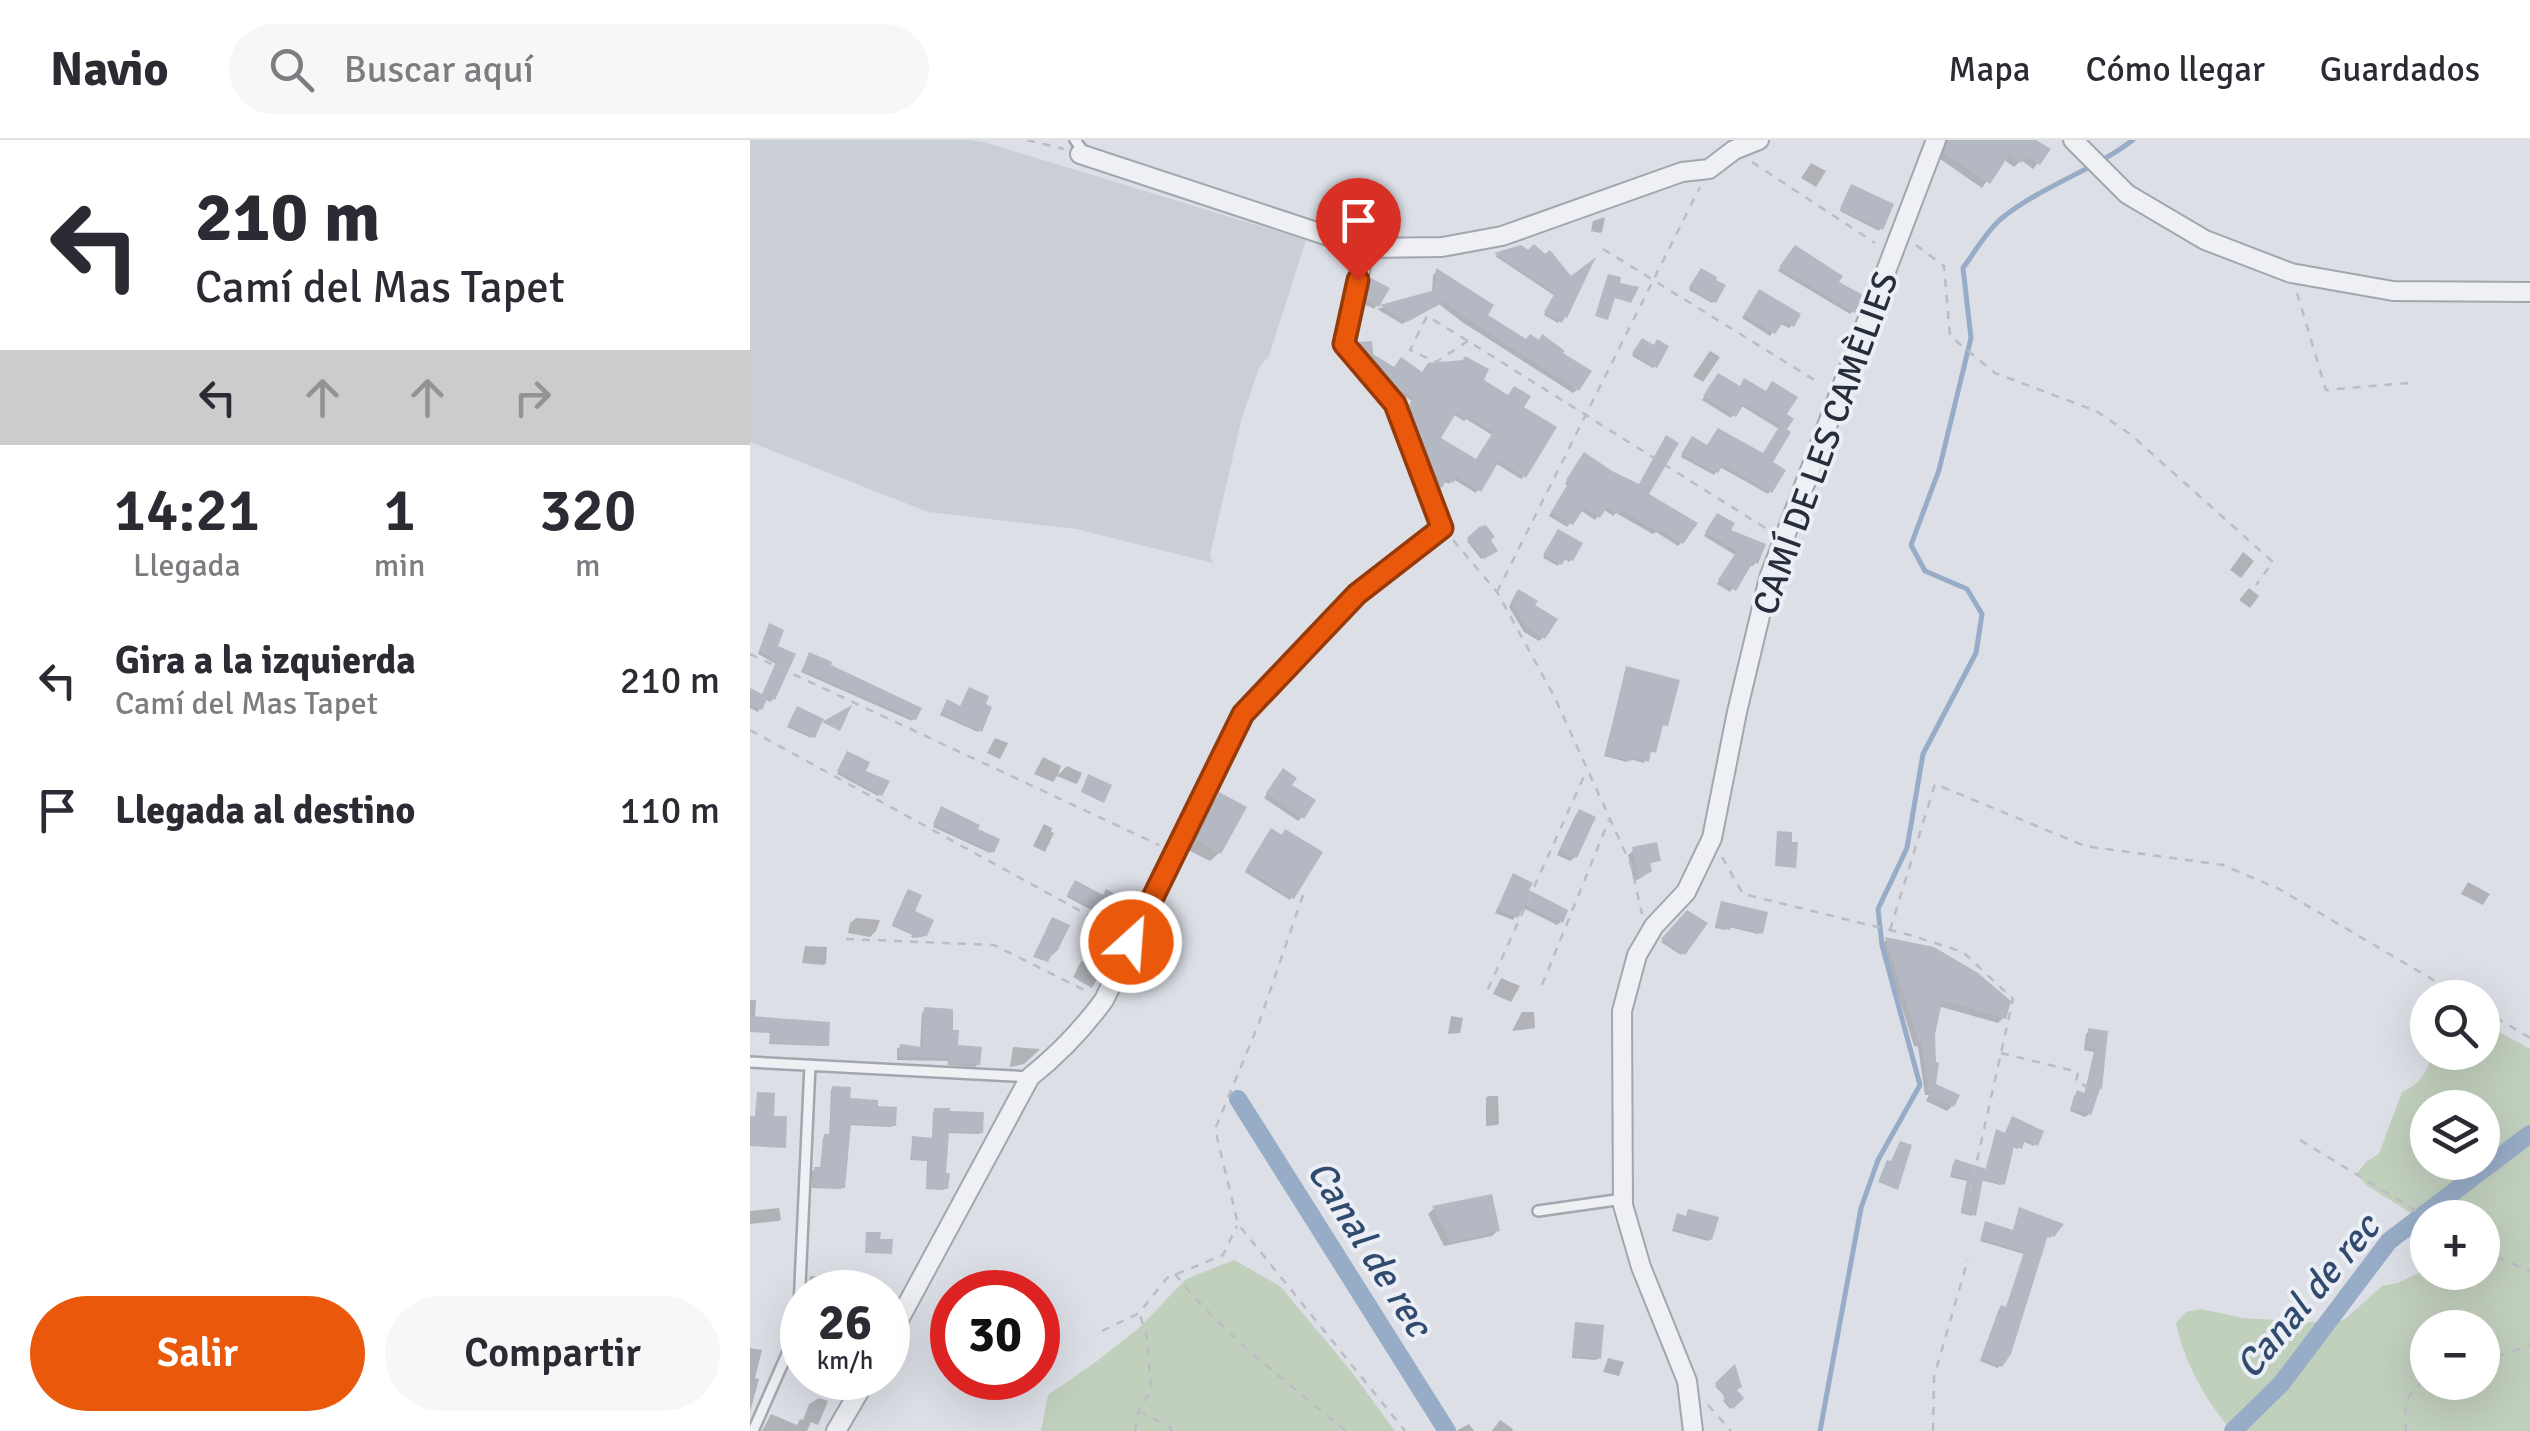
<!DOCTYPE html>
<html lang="es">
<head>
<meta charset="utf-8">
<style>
  body { margin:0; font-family:Signika,sans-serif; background:#f7f7f7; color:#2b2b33; height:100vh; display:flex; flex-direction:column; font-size:38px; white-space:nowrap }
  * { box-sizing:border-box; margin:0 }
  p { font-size:32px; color:#7c7c81 }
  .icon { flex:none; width:55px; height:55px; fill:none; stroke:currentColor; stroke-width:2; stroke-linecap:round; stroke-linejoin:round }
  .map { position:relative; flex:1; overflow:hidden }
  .sheet { display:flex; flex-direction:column; background:#fff; width:750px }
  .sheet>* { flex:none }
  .banner { background:#fff; color:#2b2b33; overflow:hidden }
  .buttons { position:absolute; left:1660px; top:840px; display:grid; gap:20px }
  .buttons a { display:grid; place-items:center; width:90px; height:90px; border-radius:50%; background:#fff; box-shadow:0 10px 40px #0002; font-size:50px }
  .speed { position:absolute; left:30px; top:1130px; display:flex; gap:20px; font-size:50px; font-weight:700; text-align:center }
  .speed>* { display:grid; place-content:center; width:130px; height:130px; border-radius:50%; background:#fff; box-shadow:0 10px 40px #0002; line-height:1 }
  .speed small { font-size:25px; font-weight:400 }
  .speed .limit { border:15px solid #d22; background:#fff; color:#111 }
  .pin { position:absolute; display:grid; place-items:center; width:85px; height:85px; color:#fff; margin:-102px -42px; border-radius:50% 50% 50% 0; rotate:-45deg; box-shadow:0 0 10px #0007 }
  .pin .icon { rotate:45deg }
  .me { position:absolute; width:110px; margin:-55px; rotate:26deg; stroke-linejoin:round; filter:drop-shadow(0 0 8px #0008) }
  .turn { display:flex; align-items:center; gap:35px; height:210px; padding:0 30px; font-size:45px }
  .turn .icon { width:130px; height:130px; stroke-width:2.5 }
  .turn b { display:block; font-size:70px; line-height:85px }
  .lanes { display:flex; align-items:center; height:95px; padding:0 30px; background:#0003; justify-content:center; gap:50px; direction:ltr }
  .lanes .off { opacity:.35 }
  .eta { display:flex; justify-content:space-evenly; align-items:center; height:170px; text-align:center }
  .eta b { font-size:60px; font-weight:600; line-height:70px }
  .cta { display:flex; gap:20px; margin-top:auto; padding:20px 30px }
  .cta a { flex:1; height:115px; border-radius:60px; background:#ea580c; color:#fff; font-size:40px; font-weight:600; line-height:115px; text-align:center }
  .cta a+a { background:#f7f7f7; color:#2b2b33 }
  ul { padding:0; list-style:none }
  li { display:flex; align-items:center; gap:30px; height:130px; padding:0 30px }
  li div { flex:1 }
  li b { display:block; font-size:38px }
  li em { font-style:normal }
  header { display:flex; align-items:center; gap:60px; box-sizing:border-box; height:140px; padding:0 50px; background:#fff; border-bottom:2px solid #e1e1e2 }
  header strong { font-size:48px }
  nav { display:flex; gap:55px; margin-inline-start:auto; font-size:35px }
  .search { width:700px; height:90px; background:#f7f7f7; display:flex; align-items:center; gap:25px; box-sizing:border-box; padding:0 35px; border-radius:55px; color:#7c7c81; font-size:38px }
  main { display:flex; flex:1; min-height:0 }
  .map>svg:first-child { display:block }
  .built { fill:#caced7 }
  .green { fill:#c1cfbd; fill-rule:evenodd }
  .shadow { fill:#0003; fill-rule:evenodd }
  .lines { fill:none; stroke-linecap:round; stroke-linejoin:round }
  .stream { stroke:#97acc6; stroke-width:5 }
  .canal { stroke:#97acc6; stroke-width:18 }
  .building { fill:#b3b8c2; fill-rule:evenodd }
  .lane-casing { stroke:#a2a6af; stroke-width:14 }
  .street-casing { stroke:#a2a6af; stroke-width:22 }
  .path { stroke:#babdc4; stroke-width:2.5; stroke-dasharray:8 8; stroke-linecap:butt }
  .lane { stroke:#eef0f4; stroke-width:9 }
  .street { stroke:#eef0f4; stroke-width:18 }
  .route-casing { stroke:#983908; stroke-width:25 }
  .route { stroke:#ea580c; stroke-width:18 }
  .labels { text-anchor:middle; stroke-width:8; stroke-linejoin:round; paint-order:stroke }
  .street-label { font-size:35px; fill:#262d3b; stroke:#ebeef4 }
  .water-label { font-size:38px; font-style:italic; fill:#314b6e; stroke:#ebeef4 }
</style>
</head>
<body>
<header>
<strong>Navio</strong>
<div class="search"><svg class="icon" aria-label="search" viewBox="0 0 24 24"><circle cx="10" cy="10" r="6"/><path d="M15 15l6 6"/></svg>Buscar aquí</div>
<nav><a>Mapa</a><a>Cómo llegar</a><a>Guardados</a></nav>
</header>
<main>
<section class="sheet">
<div class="banner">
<div class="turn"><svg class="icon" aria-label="left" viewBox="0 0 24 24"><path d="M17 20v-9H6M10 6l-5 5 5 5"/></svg><div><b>210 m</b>Camí del Mas Tapet</div></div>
<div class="lanes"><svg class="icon" aria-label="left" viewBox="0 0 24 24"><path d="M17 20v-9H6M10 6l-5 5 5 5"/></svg><svg class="icon off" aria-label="ahead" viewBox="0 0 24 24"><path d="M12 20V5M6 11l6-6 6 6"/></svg><svg class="icon off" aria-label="ahead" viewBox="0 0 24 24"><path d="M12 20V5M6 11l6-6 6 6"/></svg><svg class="icon off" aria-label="right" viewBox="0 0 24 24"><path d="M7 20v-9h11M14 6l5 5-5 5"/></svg></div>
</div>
<div class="eta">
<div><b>14:21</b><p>Llegada</p></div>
<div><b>1</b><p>min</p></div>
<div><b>320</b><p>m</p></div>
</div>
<ul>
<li><svg class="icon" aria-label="left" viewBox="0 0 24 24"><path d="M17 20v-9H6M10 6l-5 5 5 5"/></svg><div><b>Gira a la izquierda</b><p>Camí del Mas Tapet</p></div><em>210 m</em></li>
<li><svg class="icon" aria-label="arrive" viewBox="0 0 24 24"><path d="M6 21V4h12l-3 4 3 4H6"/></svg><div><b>Llegada al destino</b></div><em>110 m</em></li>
</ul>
<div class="cta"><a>Salir</a><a>Compartir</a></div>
</section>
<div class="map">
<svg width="1780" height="1291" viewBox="0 0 1780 1291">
  <rect width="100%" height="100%" fill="#dcdfe6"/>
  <path class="built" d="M0,0H220L237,3L556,100L519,216L510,226L492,277L460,415L463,423L326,389L178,372L0,302Z"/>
  <path class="green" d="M1733,883L1780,909V1291H1482C1456,1261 1434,1222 1426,1183L1436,1172L1451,1169L1493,1178L1561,1182L1594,1180L1632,1146L1648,1143L1677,1129L1678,1132H1732V1078H1678L1677,1083L1616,1045L1607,1033L1616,1022L1629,1014L1652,952C1672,943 1676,933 1683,913L1732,912ZM1678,968H1732V1022H1678ZM1678,1188H1732V1242H1678Z
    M484,1120L530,1146L601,1231L645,1291H291L298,1255L343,1224L389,1188L436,1139Z"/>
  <path class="shadow" d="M1192,0H1282L1288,23L1283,29L1271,20L1264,27L1253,19L1232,48L1190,19L1194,6Z
    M1061,23L1076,31L1066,47L1051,38Z
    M1099,49L1141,65L1129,91L1090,71Z
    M855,77L852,92L850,93L841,91L843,81Z
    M771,108L795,118L800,114L812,178L808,183L794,175L805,156L745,116Z
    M1042,111L1103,171L1100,174L1028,131Z
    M686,132L734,176L827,250L823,253L712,182L689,164L652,184L627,169L682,154L683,135Z
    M949,133L964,161L962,163L939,150Z
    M622,141L637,149L624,169L614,164L618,144Z
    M1006,155L1042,185L1039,188L1029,183L1020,196L992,178Z
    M890,203L905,226L903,228L882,216Z
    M610,204H620L621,215L644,230L731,241L774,336L771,339L745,323L726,353L703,339L699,344L693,341L688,348L658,269L662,261L647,252L608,206ZM703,274L714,281L716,279L742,295L725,322L687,299Z
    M960,211L970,217L953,242L943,236Z
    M966,239L989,249L1033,275L1020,323V351L1018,354L970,327L964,335L931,317L940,302L957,308L1012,316L1029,289L990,265L981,278L952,260Z
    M830,318L944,384L931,403L928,406L906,392L903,394L866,373L863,376L853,369L845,380L830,370L817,387L799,376L818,346L815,344Z
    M964,379L1006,422L1003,426L998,425L980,452L967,444L985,415L954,396Z
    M730,389L739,400L743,412L731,419L717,401Z
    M806,394L821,420L819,422L813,418L808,426L793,418Z
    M1493,412L1504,421L1491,438L1480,430Z
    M1499,448L1509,456L1500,468L1489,460Z
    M765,456L782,465L793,497L789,501L774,492L759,467Z
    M14,498L25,507L42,515L23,559L20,562L15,559L8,572L0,568V551L12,556L26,524L8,514Z
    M58,517L78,526L164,579L162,581L51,532Z
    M877,529L916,585L910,586L904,612H898L894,623L880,619L877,622L854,616Z
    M196,564L210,569L232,566L230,590L228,592L190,575Z
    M45,571L63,596L61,598L37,587Z
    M245,598L258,603L250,619L237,613Z
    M96,616L112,632L130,654L128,656L87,634Z
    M293,617L311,626L308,635L317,626L332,633L328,642L326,644L307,636L303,642L284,634Z
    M529,635L539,646L552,677L548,681L514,658Z
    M469,655V713L460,721L438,710L461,664Z
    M190,671L242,711L240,713L183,687Z
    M829,672L825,717L820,721L807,715L825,676Z
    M294,684L302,688L301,692L304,693L295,712L283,706Z
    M520,693L569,713L540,760L495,732Z
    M884,710L908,720L888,729L903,725L898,727L893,736L884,742L878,715Z
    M763,736L811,782L807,785L771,767L763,780L745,773Z
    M1718,742L1740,754L1733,765L1711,754Z
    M323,745L361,767L351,775L317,757Z
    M156,754L161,773L175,795L172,797L162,798L163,795L142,786Z
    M971,764L1010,792L1008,794L979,787L976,790L965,788Z
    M937,773L954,784L931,815L911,802Z
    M106,778L130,780L126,791L120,797L98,793L100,783Z
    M1136,800L1253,878L1248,883L1188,866L1183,894V946L1202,966L1197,971L1176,961L1179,955H1175L1168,907L1164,906L1132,804Z
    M55,806L77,807L76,823L74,825L52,823Z
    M331,821L343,826L342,830L350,834L342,848L323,837Z
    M751,838L770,846L761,862L743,854Z
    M0,860H6L5,878L77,904L75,906L19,904L20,893L0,892Z
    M175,869L201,892L206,907L228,924L225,927L198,925V921L147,920V909L151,906L170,909L172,873Z
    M772,872H784L785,888L762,891Z
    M701,876L713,878L710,893L698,894Z
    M1339,891L1355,893L1339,974L1335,977L1320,971L1324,956L1328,953L1334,955L1344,912L1334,910L1336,894Z
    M263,907L290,909L274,924L260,927Z
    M83,948L97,960L125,968L143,985L141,987L98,985L93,1047L91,1049L62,1048V1031L70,1030L73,998L79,997L81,950Z
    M738,956H748L749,983L747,985L736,986V958Z
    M185,970L231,992L229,994L196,993V1048L193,1050L176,1049L177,1021L160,1020L163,999L182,1000L183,972Z
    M1246,992L1254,996L1291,992L1284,1006L1272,1001L1268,1009L1262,1007L1252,1044L1250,1045L1231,1040L1224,1074L1222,1076L1211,1073L1217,1041L1200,1037L1203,1024L1205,1022L1235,1031Z
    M29,1068L31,1079L29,1081L0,1084V1071Z
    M683,1069L747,1091L742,1096L694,1106L678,1074Z
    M1270,1070L1310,1085L1300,1098L1296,1096L1258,1213L1248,1228L1230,1221L1249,1169L1251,1167L1256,1169L1274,1114L1230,1101L1234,1086L1262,1092Z
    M926,1078L960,1099L958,1101L922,1091Z
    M60,1136L76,1137V1151L83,1152H57Z
    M826,1185L848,1218L846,1220L822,1218Z
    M0,1208L12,1210L5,1238L9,1239L0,1272Z
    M858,1218L874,1222L869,1236L853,1232Z
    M984,1228V1251L991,1258L980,1269L973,1261L976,1258L965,1246Z
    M69,1258L78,1261L69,1283L68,1285L61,1282L57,1291H12L21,1274L47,1285L50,1279L53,1280L59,1264Z
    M750,1280L763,1289L762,1291H742Z
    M719,1284L724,1291H706Z"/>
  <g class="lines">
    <path class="stream" d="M1070,1291L1111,1068L1128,1020L1170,945L1132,805L1128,769L1157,708L1173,614L1226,513L1232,474L1217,449L1175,431L1161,405L1189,330L1221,198L1213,128C1225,112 1237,90 1252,78C1292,46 1342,31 1383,0"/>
    <path class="canal" d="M488,959L697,1291
      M1483,1291L1531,1244L1639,1101L1780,994"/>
  </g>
  <path class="building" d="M1198,0H1286L1301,9L1290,25L1276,16L1271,23L1259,15L1240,44L1194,13Z
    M1101,44L1144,64L1133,90L1090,69Z
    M784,104L795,114L800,110L821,136L846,117L817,178L815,177L812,183L794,172L805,153L744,113L771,105L778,110Z
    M1045,105L1093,136L1089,142L1113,155L1105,173L1029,127Z
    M686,128L744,165L738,175L776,199L780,194L789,200L792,194L815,211L813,213L842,231L829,251L717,179L694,162L657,182L630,165L629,167L616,160L621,138L640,148L630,165L685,150Z
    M951,128L967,137L966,140L976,145L966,163L939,147Z
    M858,134L871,137L870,143L889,147L881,163L865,158L858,180L845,176Z
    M1009,149L1051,174L1044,187L1034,181L1025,194L994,175Z
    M892,198L904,205L907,199L919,206L907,228L882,213Z
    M622,201L623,214L644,227L651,217L672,232L678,223L713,220L715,216L739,229L734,240L758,255L764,246L781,256L774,267L807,287L776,338L749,321L731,352L707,337L703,343L697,339L691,349L659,265L663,258L649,249L609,202ZM706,273L718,280L720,278L743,292L726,319L691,298Z
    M968,233L990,246L994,238L1016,251L1022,241L1048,257L1037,274L1044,279L1037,289L1041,292L1023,322L1036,330L1022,353L973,325L968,333L931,314L942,296L957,305L968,288L1013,313L1030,285L994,264L986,277L953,256Z
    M916,295L929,303L899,354L948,383L933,404L910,389L909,392L870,370L868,374L857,367L850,378L834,368L823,385L801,372L819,342L816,340L834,312L862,331L889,344Z
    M967,373L985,383L981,390L1016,404L1008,424L1003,422L986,451L968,440L987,411L955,392Z
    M736,385L745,397L741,400L748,411L734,419L717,398L729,387Z
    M808,389L833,403L823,421L816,418L812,425L793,415Z
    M768,449L788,461L785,465L808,479L795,499L777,488L761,462Z
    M19,483L34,490L28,506L46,514L25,560L18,557L12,570L0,565V548L12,554L26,522L20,518L21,516L9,511Z
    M59,512L82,522L81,525L172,568L166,580L52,530Z
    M876,526L930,540L918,586L913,585L906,613L901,611L899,622L882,618L881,621L855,615Z
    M219,547L239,556L236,564L242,567L232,592L191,573L197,559L210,566Z
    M102,565L90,591L72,582L65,598L38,585L47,566L74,579L72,582Z
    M97,611L120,622L116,631L140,641L132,656L87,631Z
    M533,628L547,638L542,645L566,660L554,679L516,653Z
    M338,634L362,645L354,663L331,652Z
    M469,652L497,667L471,714L446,700Z
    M191,666L230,685L228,689L250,699L244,713L183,684Z
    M829,669L846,677L827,718L810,710Z
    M521,688L532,695L535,689L573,712L544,759L496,729Z
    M1027,691L1042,692V702H1048L1046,728L1025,726Z
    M907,702L911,721L900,723L902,731L889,739L882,707Z
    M763,733L783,743L779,750L818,770L813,783L775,765L768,778L747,769Z
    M325,740L353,755L356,749L369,756L363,769L355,775L317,755Z
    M158,749L172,755L165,771L184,780L177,796L161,797L163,793L142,784Z
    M971,761L1018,772L1013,794L981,786L980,790L965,786Z
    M937,770L958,783L935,815L911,799Z
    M302,777L320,785L308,810L301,816L298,822L283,817Z
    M1135,797L1184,807L1228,833L1261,861L1256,879L1206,864L1192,862L1185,895L1186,922L1189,923L1186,944L1210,955L1204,967L1179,956L1181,951H1179L1173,918V902H1169Z
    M174,867L203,869V890H209L208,905L232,907L230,925L200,923V918L149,917L150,904L172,907Z
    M0,876L80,882L79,906L20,903L21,892L0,891Z
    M1338,888L1358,891L1352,949H1350L1341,975L1321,968L1327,950L1335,953L1346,909L1337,908Z
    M82,946L101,947L100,958L128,960V966L147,967L146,986L101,984L95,1048L63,1047L64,1027H71L74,994H80Z
    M7,952L25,953L24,976H37L36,1008L0,1006V976H5Z
    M184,968H200V971L234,972L233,993L199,992L196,1033H200L198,1049L177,1048L178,1020L161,1019L162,996L183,998Z
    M1262,976L1294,991L1288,1006L1275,1000L1272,1009L1264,1006L1255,1045L1233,1039L1226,1076L1211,1071L1217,1039L1201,1035L1205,1019L1236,1029L1246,989L1255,993Z
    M1150,1001L1162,1005L1148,1050L1128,1042L1137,1020L1141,1021Z
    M742,1054L750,1091L700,1102L682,1066Z
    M1269,1067L1314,1084L1304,1097L1298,1095L1261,1214L1252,1227L1231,1219L1251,1165L1256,1167L1274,1112L1231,1099L1235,1081L1263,1090Z
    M938,1069L969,1077L962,1100L923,1089L927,1073L936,1076Z
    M116,1092H131L130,1099H143L142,1114L115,1113Z
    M825,1182L854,1185L851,1219L822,1216Z
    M985,1224L992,1247L987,1250L994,1258L983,1269L973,1258L976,1255L965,1243Z"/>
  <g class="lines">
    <g class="lane-casing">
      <path id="lane" d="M325,0L335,14
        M0,922L280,937
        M788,1071L873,1059
        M3,1291L48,1189L60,925"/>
    </g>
    <g class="street-casing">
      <path id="street" d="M1323,0L1377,54L1455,100L1541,133L1643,151L1780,152
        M330,14L615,108L692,107L752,96L932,32L959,29L984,10L1009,0
        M138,1200L280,937C309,914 332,890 354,860L493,574L607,455L693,387L645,264L594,204L615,108
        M86,1291L117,1238
        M943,1291L937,1241L891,1127L873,1065L872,871L887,815L904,786L936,752L962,698L987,572L1019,438L1186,0"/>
    </g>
    <path class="path" d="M277,0L314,9
      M1002,22L1125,103
      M1166,105L1194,126L1200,196L1245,233L1346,271L1380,294L1523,422L1506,445
      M853,109L1071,244
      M1547,153L1576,250L1658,243
      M718,201L686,222L660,210L677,176L718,201L1020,391
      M703,400L747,452L804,556L881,725L892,774
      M747,452L950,47
      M0,514L409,705
      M0,590L367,791
      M972,717L993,754L1160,795L1213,812L1263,859L1220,1052
      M553,755L509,883L465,989L488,1084L655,1291
      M1140,790L1185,644L1335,706L1473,725L1529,749L1714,858
      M96,799L244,805L338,852
      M792,845L859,680
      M738,849L836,632
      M1732,869L1780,898
      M1251,913L1328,932L1326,942L1343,949
      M1550,1000L1678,1078
      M1732,1111L1780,1131
      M425,1134C473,1195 537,1242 596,1291
      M352,1191L389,1173L417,1138L473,1115L487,1086
      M1732,1221L1780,1206
      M958,1265L981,1291
      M389,1271L421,1288V1291
      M385,1291L388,1271L401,1251L397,1197L390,1175
      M1183,1291L1184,1237L1218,1119
      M1656,1291C1654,1269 1655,1249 1678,1240"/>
    <use href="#lane" class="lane"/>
    <use href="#street" class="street"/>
  </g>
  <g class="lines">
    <g class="route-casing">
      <path id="route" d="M381,802L493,574L607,454L692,388L645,264L594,204L608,140"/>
    </g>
    <use href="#route" class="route"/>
  </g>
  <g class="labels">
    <g class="street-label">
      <text transform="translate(1075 303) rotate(-70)" y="12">CAMÍ DE LES CAMÈLIES</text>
    </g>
    <g class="water-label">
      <text transform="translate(620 1108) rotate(58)" y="13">Canal de rec</text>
      <text transform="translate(1557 1156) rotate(-50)" y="13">Canal de rec</text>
    </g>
  </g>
</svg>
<div class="buttons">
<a><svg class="icon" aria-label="search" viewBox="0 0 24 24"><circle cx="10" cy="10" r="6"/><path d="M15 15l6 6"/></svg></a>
<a><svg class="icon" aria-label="layers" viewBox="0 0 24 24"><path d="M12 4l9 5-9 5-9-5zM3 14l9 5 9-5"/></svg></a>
<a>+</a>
<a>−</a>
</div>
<div class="speed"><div>26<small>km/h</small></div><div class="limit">30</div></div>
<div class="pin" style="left:608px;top:140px;background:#d93025"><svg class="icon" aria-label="arrive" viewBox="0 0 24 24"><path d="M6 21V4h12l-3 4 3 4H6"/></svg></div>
<svg class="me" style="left:381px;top:802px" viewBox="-20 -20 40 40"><circle r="17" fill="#ea580c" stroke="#fff" stroke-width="3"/><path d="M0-11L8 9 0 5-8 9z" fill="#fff"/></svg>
</div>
</main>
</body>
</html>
